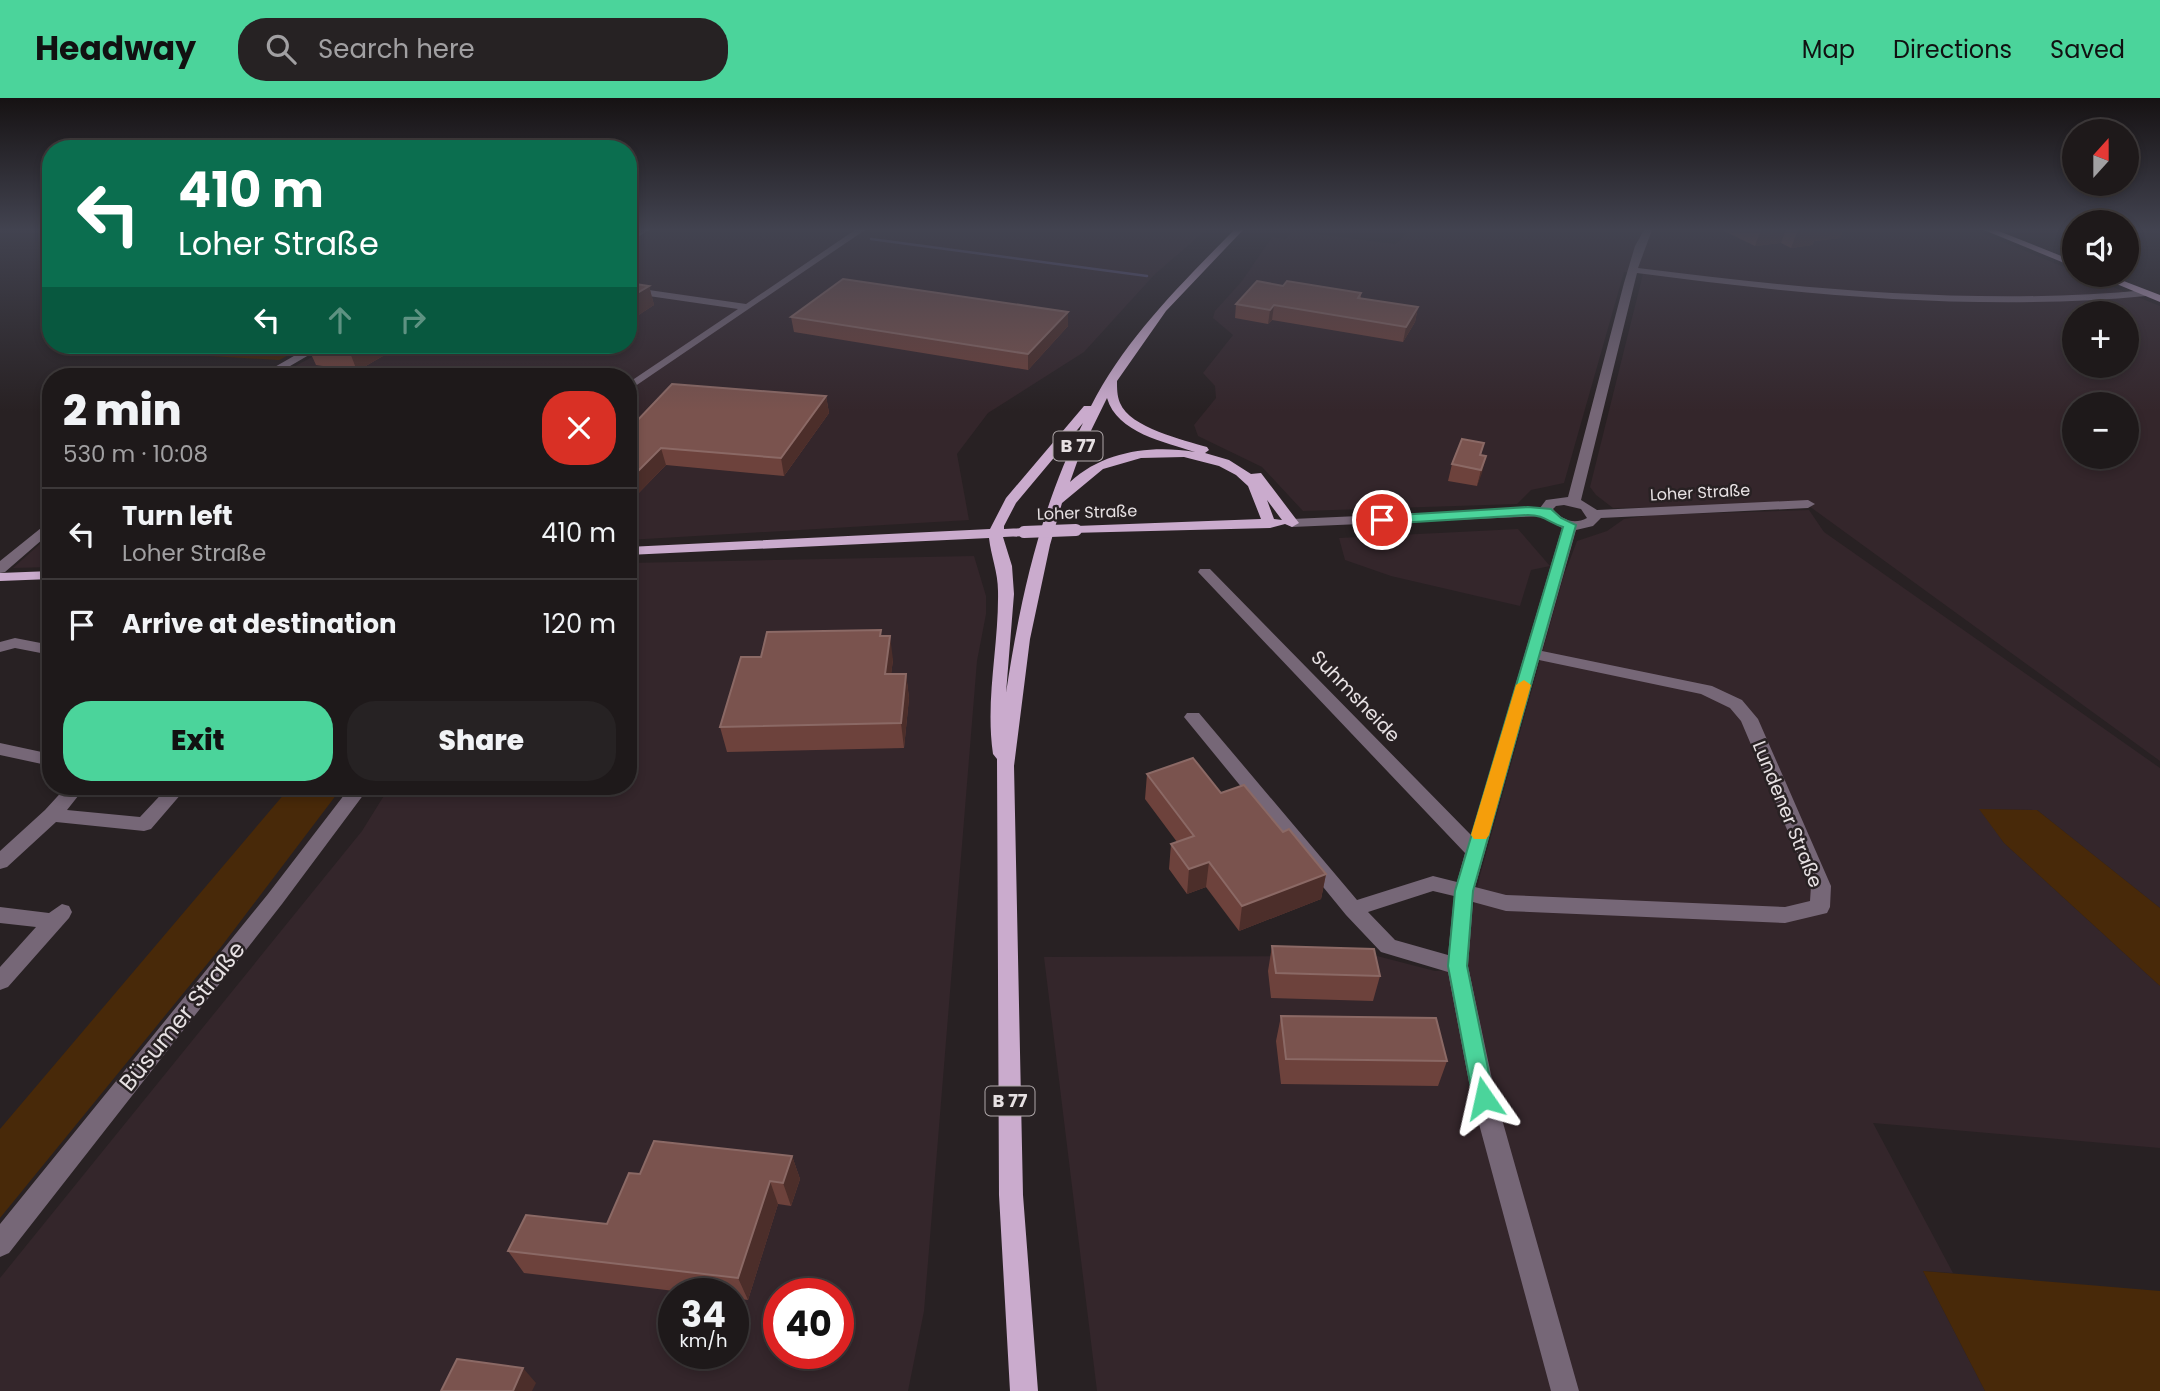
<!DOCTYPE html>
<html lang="en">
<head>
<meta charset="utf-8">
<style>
  body { margin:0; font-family:Poppins,sans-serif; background:#262223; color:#f1f3f6; height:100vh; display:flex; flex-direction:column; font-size:26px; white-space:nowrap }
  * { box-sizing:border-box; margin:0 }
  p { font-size:23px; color:#a1a0a2 }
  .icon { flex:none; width:38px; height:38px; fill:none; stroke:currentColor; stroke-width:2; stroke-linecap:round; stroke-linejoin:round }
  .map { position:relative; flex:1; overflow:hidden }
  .panel { position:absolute; left:42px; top:270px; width:595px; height:427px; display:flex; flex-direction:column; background:#1e191a; border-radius:28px; box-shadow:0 4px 10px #0003,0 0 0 2px #3c3839 }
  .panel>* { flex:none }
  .top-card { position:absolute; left:42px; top:42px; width:595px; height:214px; border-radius:28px; box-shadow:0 4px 10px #0003,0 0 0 2px #3c3839; background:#0b6e4f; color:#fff; overflow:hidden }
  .needle { width:46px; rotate:21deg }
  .fabs { position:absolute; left:2062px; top:21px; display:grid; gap:14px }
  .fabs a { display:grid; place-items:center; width:77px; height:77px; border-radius:50%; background:#1e191a; box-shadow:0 4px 10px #0003,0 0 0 2px #3c3839; font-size:35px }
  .speed { position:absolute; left:658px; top:1180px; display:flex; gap:14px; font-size:35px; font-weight:700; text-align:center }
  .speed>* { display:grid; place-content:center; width:91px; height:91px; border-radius:50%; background:#1e191a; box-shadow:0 4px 10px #0003,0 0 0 2px #3c3839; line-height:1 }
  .speed small { font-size:18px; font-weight:400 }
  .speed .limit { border:10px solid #d22; background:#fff; color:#111 }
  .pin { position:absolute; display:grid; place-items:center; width:60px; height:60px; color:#fff; margin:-30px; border:4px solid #fff; border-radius:50%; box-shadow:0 2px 7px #0007 }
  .me { position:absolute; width:77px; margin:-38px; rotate:349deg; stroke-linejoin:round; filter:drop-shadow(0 0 5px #0008) }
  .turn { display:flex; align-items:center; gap:24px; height:147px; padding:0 21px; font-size:32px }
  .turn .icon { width:91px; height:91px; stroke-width:2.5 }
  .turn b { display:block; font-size:49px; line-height:60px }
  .lanes { display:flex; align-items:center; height:66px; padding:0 21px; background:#0003; justify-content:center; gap:35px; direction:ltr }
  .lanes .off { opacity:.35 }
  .round { display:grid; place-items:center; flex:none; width:74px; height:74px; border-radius:28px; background:#262223 }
  .head { display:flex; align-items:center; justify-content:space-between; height:119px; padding:0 21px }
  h1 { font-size:42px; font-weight:800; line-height:52px }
  .button { display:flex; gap:14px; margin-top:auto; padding:14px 21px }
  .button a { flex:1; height:80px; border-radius:28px; background:#4bd49b; color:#111; font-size:28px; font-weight:800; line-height:80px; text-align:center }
  .button a+a { background:#262223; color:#f1f3f6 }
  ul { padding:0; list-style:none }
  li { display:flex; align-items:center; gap:21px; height:91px; padding:0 21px; border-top:2px solid #3c3839 }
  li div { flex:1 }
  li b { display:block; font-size:26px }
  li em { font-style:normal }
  header { display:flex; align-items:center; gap:42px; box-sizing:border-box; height:98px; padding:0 35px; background:#4bd49b; color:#111 }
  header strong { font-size:33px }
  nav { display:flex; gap:38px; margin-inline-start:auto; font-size:24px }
  .search { width:490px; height:63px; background:#262223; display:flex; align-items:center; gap:18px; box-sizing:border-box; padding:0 24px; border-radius:28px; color:#a1a0a2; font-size:26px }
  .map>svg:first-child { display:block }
  .built { fill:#34262b; fill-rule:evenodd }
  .green { fill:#482909 }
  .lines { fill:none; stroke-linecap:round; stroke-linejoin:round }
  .stream { stroke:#5b557f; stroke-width:2.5 }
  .minor { fill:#766777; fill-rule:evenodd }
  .major { fill:#caabcd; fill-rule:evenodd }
  .major-bridge { stroke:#caabcd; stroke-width:12 }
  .wall { fill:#6d423c }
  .shaded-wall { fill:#4c2e2a }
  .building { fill:#7a534e; stroke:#8b6965; stroke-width:2 }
  .route { fill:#4bd49b; stroke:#318a65; stroke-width:2 }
  .slow { fill:#f59e0b }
  .labels { text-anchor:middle; stroke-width:5; stroke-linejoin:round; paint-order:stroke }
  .far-street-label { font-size:16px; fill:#e7e1e3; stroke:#282123 }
  .shield { fill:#282123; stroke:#aea7a9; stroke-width:2 }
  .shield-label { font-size:18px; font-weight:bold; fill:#e7e1e3 }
  .street-label { font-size:19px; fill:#e7e1e3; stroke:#282123 }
  .near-street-label { font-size:23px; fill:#e7e1e3; stroke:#282123 }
</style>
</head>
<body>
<header>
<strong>Headway</strong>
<div class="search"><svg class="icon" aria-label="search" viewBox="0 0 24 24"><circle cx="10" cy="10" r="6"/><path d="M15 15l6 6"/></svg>Search here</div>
<nav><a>Map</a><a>Directions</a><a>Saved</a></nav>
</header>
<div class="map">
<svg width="2160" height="1293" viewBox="0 0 2160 1293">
  <rect width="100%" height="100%" fill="#282123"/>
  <path class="built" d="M628,132H1206L1155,176L1084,254L988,315L957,356L969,422L628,442V278H277L334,247H628Z
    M1409,132H1974L2074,173V177H2083L2160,208V663L1809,408L1613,410L1596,397L1590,389L1643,176L1624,174L1564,385L1531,392L1517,406L1303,413L1262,369L1198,338L1194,327L1216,300L1215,288L1203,275L1233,237L1213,220L1215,213L1242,183L1272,139L1286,141L1293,133L1396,146ZM2074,215H2126V268H2074ZM2074,306H2126V359H2074Z
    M1809,412L1824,434L2160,670V810L2037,712L1980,711L2004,745L2160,888V1050L1873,1025L1953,1175L1923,1173L1985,1293H1097L1044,859L1377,858L1435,873L1468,871L1470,826L1480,777L1564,477L1577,443L1607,433L1624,421L1651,417Z
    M1518,431L1550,468L1531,472L1520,508L1391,478L1345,462L1339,440Z
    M51,436V469L13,470Z
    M974,458L986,498V516L977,563L924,1213L908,1293H0V1180L362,733L390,688H628V465ZM674,1195H733V1255H674ZM779,1195H838V1255H779Z"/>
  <path class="green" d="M215,247H309L279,262L192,257Z
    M291,688H343L221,849L0,1120V1031Z
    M1979,711L2037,712L2160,810V888L2004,745Z
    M1923,1173L2160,1193V1293H1985Z"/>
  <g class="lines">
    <path class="stream" d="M871,141L1147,178"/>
    <path class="minor" d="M639,132H649L628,145V138Z
      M855,132H865L628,293V285L738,211L628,195V189L746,206Z
      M1644,132H1652L1638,170C1802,191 1982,208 2146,192L2151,195L2146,198C1981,214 1801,197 1637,175L1581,402L1597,412L1808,402L1815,406L1808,410L1601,420L1593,428L1576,432L1542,553L1712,588L1742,602L1758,621L1831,788L1830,809L1827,815L1785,825L1506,813L1473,804L1468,868L1496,1000L1579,1293H1551L1472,1000L1448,874L1381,854L1346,817L1184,619L1187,615H1199L1357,802L1433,778L1457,784L1465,755L1198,474L1200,471H1210L1471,737L1562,430L1544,418L1292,429L1285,425L1292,421L1540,410L1546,402L1568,399L1624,185L1635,148ZM1564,407L1581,411L1587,420C1574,427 1562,422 1553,411L1556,408ZM1539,562L1701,596L1730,610L1741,623L1811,788L1810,803L1785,809L1506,797L1475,789ZM1433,793L1454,798L1448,857L1395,842L1368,814Z
      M313,247H326L273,278H259Z
      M51,422V434L5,474L0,475V463Z
      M15,540L51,547V557L15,550L0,554V544Z
      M0,645L51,656V668L0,657Z
      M67,688H86L67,712L140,719L169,688H188L151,731L144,733L56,724L7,769L0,771V753L45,712Z
      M351,688H370L282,806L9,1155L0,1159V1126L268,796Z
      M62,806L69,808L72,814L69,820L8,889L0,892V869L36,829L0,825V809L49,815Z"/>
    <path class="major" d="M1234,132H1243L1166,213L1117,283C1117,290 1117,298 1120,305C1130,330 1184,342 1207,349L1209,352L1205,355L1229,362L1251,376L1261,375L1299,425L1292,429L1285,426L1270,430L1071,435V429L1076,428L1261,421L1248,388L1236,377L1219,368L1184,359L1141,360L1103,371L1062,405L1050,447L1030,541L1014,668L1023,1097L1038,1293H1010L999,1097L997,661L993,656C985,601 999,548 998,493C998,474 991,458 989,440L628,457V449L990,431L1006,400L1084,308H1091C1125,241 1181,186 1234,132ZM1107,300C1117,335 1165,344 1195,354C1151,347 1104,353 1070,384L1081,353ZM1083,325C1040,410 1020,502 1006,595L1014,496L1012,468L1003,439L1024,438L1031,434L1024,430L1004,431V428L1016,405ZM1267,402L1282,422L1274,421Z
      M1984,132H1996L2074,163V169Z
      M2095,177H2108L2160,197V204Z
      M51,473V481L0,483V475Z"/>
    <path class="major-bridge" d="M1024,434L1076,432"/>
  </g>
  <path class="wall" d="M1722,132H1843L1840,140L1814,143L1812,147L1791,150L1781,145L1755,148Z
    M628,186L649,188L654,207L637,218L628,216Z
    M1283,188L1361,195V200L1418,209L1415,224L1403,244L1272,222L1268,226L1235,220L1236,206Z
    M1068,214V228L1028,272L794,234L791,219Z
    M307,247H402L357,273L316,267Z
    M826,298L829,315L784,378L666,367L628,406V324L635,325Z
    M1484,345L1481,357L1486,358L1477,388L1448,383L1452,366Z
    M881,538L893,562L891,576H906L909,600L904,650L727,654L720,629L761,559Z
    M1147,676L1221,695L1283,734L1326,776L1321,801L1239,833L1206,789L1187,796L1169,771L1171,746L1177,744L1145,701Z
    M1272,848L1380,878L1373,903L1271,900L1268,873Z
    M1281,918L1447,963L1438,988L1281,986L1276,943Z
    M792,1058L800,1081L791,1108L778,1106L748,1202L733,1200V1195H691L524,1175L508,1153L607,1126L640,1076Z"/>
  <path class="shaded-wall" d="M1761,132H1786L1781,145L1755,148Z
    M1798,132H1843L1840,140L1814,143L1812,147L1791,150Z
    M649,188L654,207L637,218L632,198Z
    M1274,207L1272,222L1268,226L1270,212Z
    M1418,209L1415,224L1403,244L1406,229Z
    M1068,214V228L1028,272V256Z
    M359,247H402L357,273L349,252Z
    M826,298L829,315L784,378L781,360Z
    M661,350L666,367L628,406V383Z
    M1486,358L1482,375L1477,388L1481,372Z
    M890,538L893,562L888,600L885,576Z
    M906,576L909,600L904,650L901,625Z
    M1209,764L1206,789L1187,796L1189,771Z
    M1326,776L1321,801L1239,833L1242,808Z
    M792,1058L800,1081L791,1108L783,1085Z
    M770,1083L778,1106L748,1202L738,1180Z
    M523,1270L536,1285L532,1293H513Z"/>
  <path class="building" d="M843,181L1068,214L1028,256L791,219Z
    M1257,183L1283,188L1287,183L1361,195L1358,200L1418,209L1406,229L1274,207L1270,212L1236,206Z
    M629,185L649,188L632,198H628V186Z
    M307,247H359L349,252Z
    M672,286L826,298L781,360L661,350L628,383V324L635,325Z
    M1462,341L1484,345L1480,357L1486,358L1481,372L1452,366Z
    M881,532L880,538H890L885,576H906L901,625L720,629L741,559H761L767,534Z
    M1193,660L1221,695L1244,687L1283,734L1289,731L1326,776L1242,808L1209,764L1189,771L1171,746L1194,738L1147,676Z
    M1272,848L1374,851L1380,878L1276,875Z
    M1281,918L1436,920L1447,963L1286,961Z
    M654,1043L792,1058L783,1085L770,1083L738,1180L508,1153L526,1117L607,1126L629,1075L640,1076Z
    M457,1261L523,1270L513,1293H441Z"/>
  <linearGradient id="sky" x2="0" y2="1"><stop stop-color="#161213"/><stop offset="0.42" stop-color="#424350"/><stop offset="1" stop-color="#424350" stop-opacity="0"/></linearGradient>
  <rect width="2160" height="313" fill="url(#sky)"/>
  <path class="route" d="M1528,409L1551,411L1561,420L1576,427L1473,793L1467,868L1494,1000L1491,1006L1484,1009L1476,1006L1473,1000L1448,868L1455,793L1563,429C1548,424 1544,417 1528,417L1382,426L1376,422L1382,418Z"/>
  <path class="slow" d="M1524,582L1531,587L1489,737L1486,741H1474L1471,737L1516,587Z"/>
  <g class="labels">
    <g class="far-street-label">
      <text transform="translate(1700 394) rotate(-3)" y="6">Loher Straße</text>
      <text transform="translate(1087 414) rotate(-2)" y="6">Loher Straße</text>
    </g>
    <g class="shield">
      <rect x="1053.5" y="333.5" width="49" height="29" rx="5"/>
      <rect x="985.5" y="988.5" width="49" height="29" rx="5"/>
    </g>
    <g class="shield-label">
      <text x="1078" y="354">B 77</text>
      <text x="1010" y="1009">B 77</text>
    </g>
    <g class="street-label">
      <text transform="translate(1356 598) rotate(46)" y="7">Suhmsheide</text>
      <text transform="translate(1788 716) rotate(68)" y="7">Lundener Straße</text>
    </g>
    <g class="near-street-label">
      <text transform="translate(182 918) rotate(-51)" y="8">Büsumer Straße</text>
    </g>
  </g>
</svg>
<div class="fabs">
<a><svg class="needle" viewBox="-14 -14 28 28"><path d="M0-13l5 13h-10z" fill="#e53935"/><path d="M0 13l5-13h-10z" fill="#a1a0a2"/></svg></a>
<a><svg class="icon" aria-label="sound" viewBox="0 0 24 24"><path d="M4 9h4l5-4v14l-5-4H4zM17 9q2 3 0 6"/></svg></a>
<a>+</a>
<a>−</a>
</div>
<div class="speed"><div>34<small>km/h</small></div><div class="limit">40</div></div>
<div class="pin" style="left:1382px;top:422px;background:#d93025"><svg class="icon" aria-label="arrive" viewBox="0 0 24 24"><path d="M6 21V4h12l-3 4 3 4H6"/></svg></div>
<svg class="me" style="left:1484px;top:1000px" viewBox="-20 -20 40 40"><path d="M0-17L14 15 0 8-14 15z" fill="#4bd49b" stroke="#fff" stroke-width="4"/></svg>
<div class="top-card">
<div class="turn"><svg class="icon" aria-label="left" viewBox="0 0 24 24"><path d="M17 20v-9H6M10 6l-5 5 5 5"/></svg><div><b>410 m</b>Loher Straße</div></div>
<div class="lanes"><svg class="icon" aria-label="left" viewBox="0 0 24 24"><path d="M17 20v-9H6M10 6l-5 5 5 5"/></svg><svg class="icon off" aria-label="ahead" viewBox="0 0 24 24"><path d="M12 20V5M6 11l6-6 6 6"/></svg><svg class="icon off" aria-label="right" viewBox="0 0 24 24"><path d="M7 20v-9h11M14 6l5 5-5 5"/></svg></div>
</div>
<section class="panel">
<div class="head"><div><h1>2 min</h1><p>530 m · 10:08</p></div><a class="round" style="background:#d93025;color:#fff"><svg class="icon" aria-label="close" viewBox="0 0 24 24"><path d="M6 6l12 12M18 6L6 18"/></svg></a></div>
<ul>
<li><svg class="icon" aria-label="left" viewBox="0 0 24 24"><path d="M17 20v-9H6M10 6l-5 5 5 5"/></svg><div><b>Turn left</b><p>Loher Straße</p></div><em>410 m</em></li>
<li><svg class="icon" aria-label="arrive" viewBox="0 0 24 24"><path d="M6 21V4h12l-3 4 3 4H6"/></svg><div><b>Arrive at destination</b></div><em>120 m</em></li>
</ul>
<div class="button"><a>Exit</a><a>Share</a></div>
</section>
</div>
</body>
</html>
